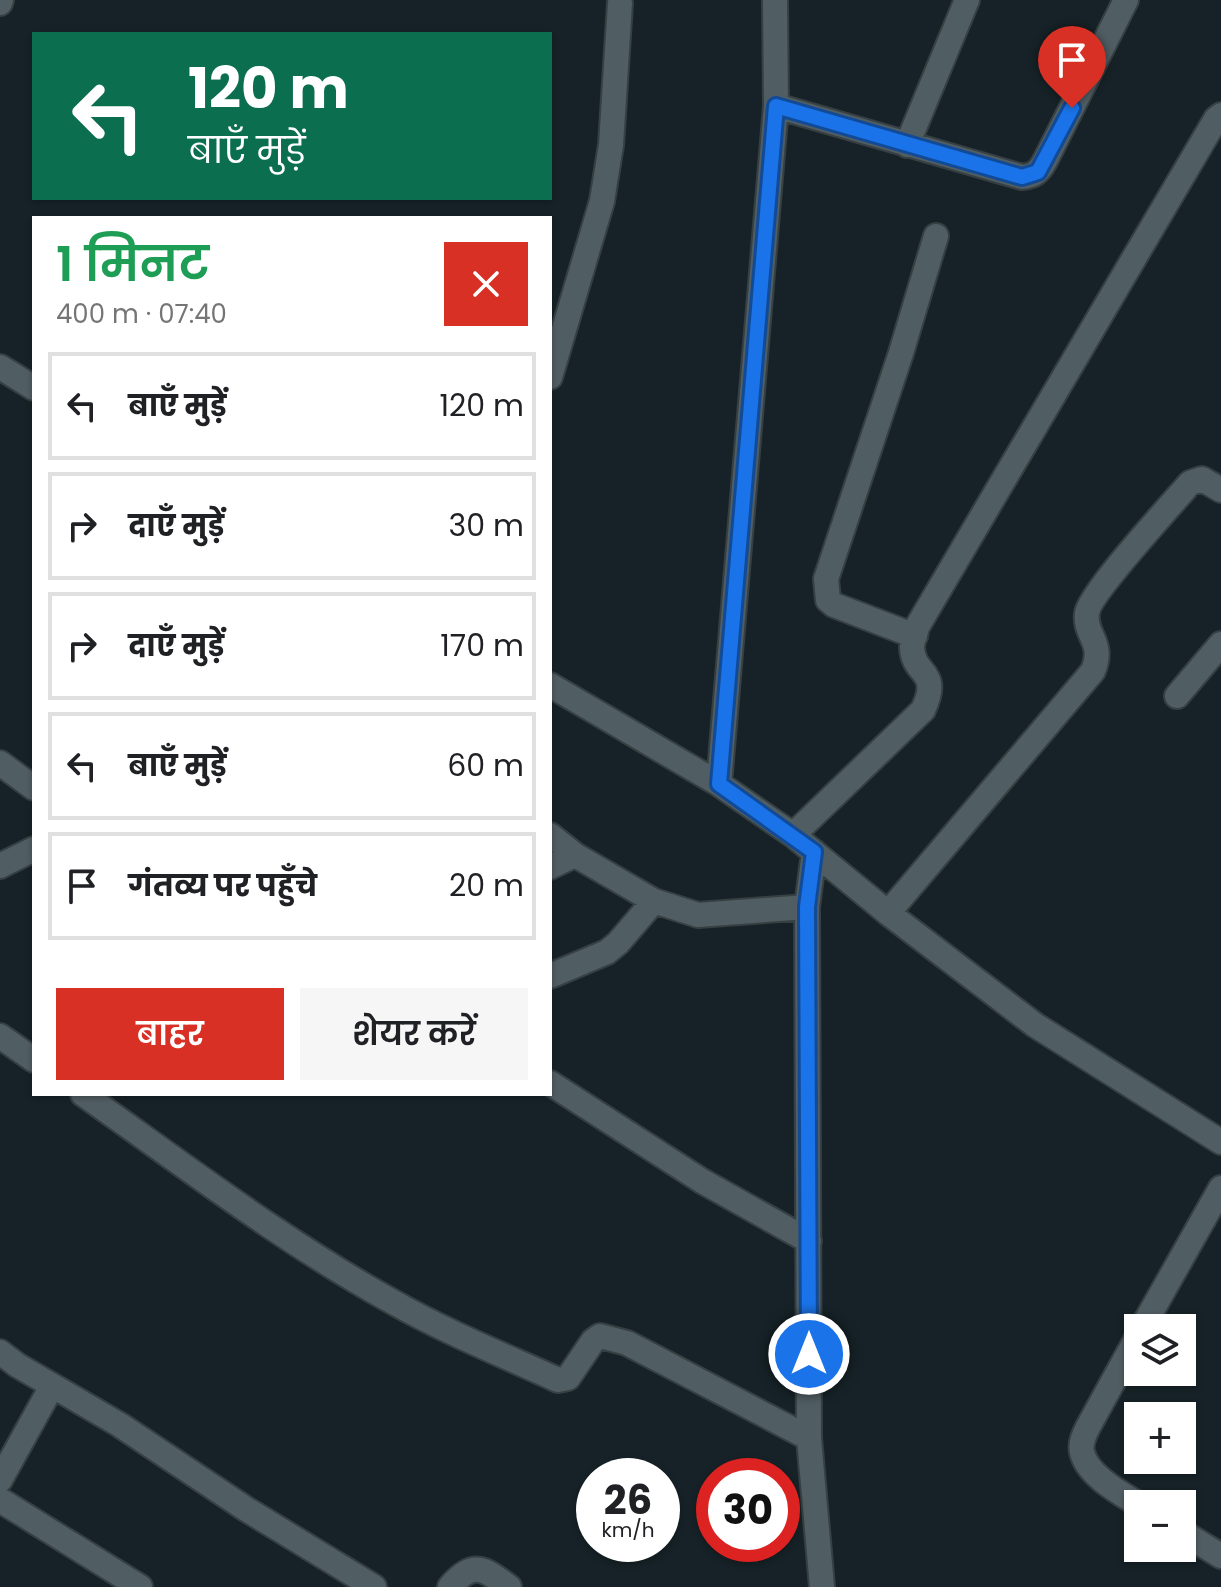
<!DOCTYPE html>
<html lang="hi">
<head>
<meta charset="utf-8">
<style>
  body { margin:0; font-family:Poppins,"Noto Sans Devanagari",sans-serif; background:#f6f6f6; color:#202124; height:100vh; display:flex; flex-direction:column; font-size:30px; white-space:nowrap }
  * { box-sizing:border-box; margin:0 }
  p { font-size:26px; color:#757577 }
  .icon { flex:none; width:44px; height:44px; fill:none; stroke:currentColor; stroke-width:2; stroke-linecap:round; stroke-linejoin:round }
  .map { position:relative; flex:1; overflow:hidden }
  .details { position:absolute; left:32px; top:216px; width:520px; height:880px; display:flex; flex-direction:column; background:#fff; border-radius:0px; box-shadow:0 2px 6px #0004 }
  .details>* { flex:none }
  .banner { position:absolute; left:32px; top:32px; width:520px; height:168px; border-radius:0px; box-shadow:0 2px 6px #0004; background:#0b6e4f; color:#fff; overflow:hidden }
  .controls { position:absolute; left:1124px; top:1314px; display:grid; gap:16px }
  .controls a { display:grid; place-items:center; width:72px; height:72px; border-radius:0px; background:#fff; box-shadow:0 2px 6px #0004; font-size:40px }
  .speed { position:absolute; left:576px; top:1458px; display:flex; gap:16px; font-size:40px; font-weight:700; text-align:center }
  .speed>* { display:grid; place-content:center; width:104px; height:104px; border-radius:50%; background:#fff; box-shadow:0 2px 6px #0004; line-height:1 }
  .speed small { font-size:20px; font-weight:400 }
  .speed .limit { border:12px solid #d22; background:#fff; color:#111 }
  .pin { position:absolute; display:grid; place-items:center; width:68px; height:68px; color:#fff; margin:-82px -34px; border-radius:50% 50% 50% 0; rotate:-45deg; box-shadow:0 0 8px #0007 }
  .pin .icon { rotate:45deg }
  .me { position:absolute; width:88px; margin:-44px; rotate:0deg; stroke-linejoin:round; filter:drop-shadow(0 0 6px #0008) }
  .turn { display:flex; align-items:center; gap:28px; height:168px; padding:0 24px; font-size:36px }
  .turn .icon { width:104px; height:104px; stroke-width:2.5 }
  .turn b { display:block; font-size:56px; line-height:68px }
  .round { display:grid; place-items:center; flex:none; width:84px; height:84px; border-radius:0px; background:#f6f6f6 }
  .overview { display:flex; align-items:center; justify-content:space-between; height:136px; padding:0 24px }
  h1 { font-size:48px; font-weight:600; line-height:60px; color:#1e9e55 }
  .cta { display:flex; gap:16px; margin-top:auto; padding:16px 24px }
  .cta a { flex:1; height:92px; border-radius:0px; background:#d93025; color:#fff; font-size:32px; font-weight:600; line-height:92px; text-align:center }
  .cta a+a { background:#f6f6f6; color:#202124 }
  ul { padding:0; list-style:none }
  li { display:flex; align-items:center; gap:24px; height:108px; margin:0 16px 12px; padding:0 8px; border:4px solid #e0e0e0; border-radius:0px }
  li div { flex:1 }
  li b { display:block; font-size:30px }
  li em { font-style:normal }
  .map>svg:first-child { display:block }
  .lines { fill:none; stroke-linecap:round; stroke-linejoin:round }
  .minor-casing { stroke:#363f42; stroke-width:28 }
  .minor { stroke:#505d62; stroke-width:24 }
  .route-casing { stroke:#114b97; stroke-width:20 }
  .route { stroke:#1a73e8; stroke-width:14 }
</style>
</head>
<body>
<div class="map">
<svg width="1221" height="1587" viewBox="0 0 1221 1587">
  <rect width="100%" height="100%" fill="#162227"/>
  <g class="lines">
    <g class="minor-casing">
      <path id="minor" d="M0,3L1,0
        M776,106L1022,177C1034,176 1039,172 1045,161L1126,0
        M907,145L967,0
        M0,367L34,388
        M550,377L602,201L611,145L620,3
        M915,636L834,605L828,600L826,579L901,353L936,236
        M550,685L719,784L793,835L888,913L1035,1025L1221,1142
        M1177,696L1221,644
        M0,763L34,788
        M719,784L776,106L775,0
        M550,835L575,855L654,901L698,915L807,907
        M793,835L923,710C942,669 913,677 912,647C912,641 916,633 917,627L1216,119L1221,115
        M814,852L807,907L809,1438L822,1587
        M0,866L34,849
        M550,867L575,855
        M888,913L1093,671C1105,642 1084,636 1087,613C1089,594 1172,504 1190,483L1202,479L1221,490
        M550,976L607,952L618,943L654,901
        M0,1036L34,1060
        M550,1083L702,1181L809,1241
        M83,1094C184,1165 284,1242 393,1302C446,1332 503,1355 558,1380L568,1378L593,1341L600,1336L627,1343L809,1438
        M1142,1328L1221,1188
        M1138,1336L1088,1427C1084,1435 1080,1443 1082,1452C1087,1475 1120,1493 1138,1504
        M0,1352L17,1365L120,1425L246,1509L374,1587
        M0,1480L52,1386
        M0,1500L140,1587
        M1182,1532L1221,1556
        M450,1587C473,1560 484,1568 509,1587"/>
    </g>
    <use href="#minor" class="minor"/>
  </g>
  <g class="lines">
    <g class="route-casing">
      <path id="route" d="M809,1354L807,907L814,852L719,784L776,106L1022,177L1038,172L1072,108"/>
    </g>
    <use href="#route" class="route"/>
  </g>
</svg>
<div class="controls">
<a><svg class="icon" aria-label="layers" viewBox="0 0 24 24"><path d="M12 4l9 5-9 5-9-5zM3 14l9 5 9-5"/></svg></a>
<a>+</a>
<a>−</a>
</div>
<div class="speed"><div>26<small>km/h</small></div><div class="limit">30</div></div>
<div class="pin" style="left:1072px;top:108px;background:#d93025"><svg class="icon" aria-label="arrive" viewBox="0 0 24 24"><path d="M6 21V4h12l-3 4 3 4H6"/></svg></div>
<svg class="me" style="left:809px;top:1354px" viewBox="-20 -20 40 40"><circle r="17" fill="#1a73e8" stroke="#fff" stroke-width="3"/><path d="M0-11L8 9 0 5-8 9z" fill="#fff"/></svg>
<div class="banner">
<div class="turn"><svg class="icon" aria-label="left" viewBox="0 0 24 24"><path d="M17 20v-9H6M10 6l-5 5 5 5"/></svg><div><b>120 m</b>बाएँ मुड़ें</div></div>
</div>
<section class="details">
<div class="overview"><div><h1>1 मिनट</h1><p>400 m · 07:40</p></div><a class="round" style="background:#d93025;color:#fff"><svg class="icon" aria-label="close" viewBox="0 0 24 24"><path d="M6 6l12 12M18 6L6 18"/></svg></a></div>
<ul>
<li><svg class="icon" aria-label="left" viewBox="0 0 24 24"><path d="M17 20v-9H6M10 6l-5 5 5 5"/></svg><div><b>बाएँ मुड़ें</b></div><em>120 m</em></li>
<li><svg class="icon" aria-label="right" viewBox="0 0 24 24"><path d="M7 20v-9h11M14 6l5 5-5 5"/></svg><div><b>दाएँ मुड़ें</b></div><em>30 m</em></li>
<li><svg class="icon" aria-label="right" viewBox="0 0 24 24"><path d="M7 20v-9h11M14 6l5 5-5 5"/></svg><div><b>दाएँ मुड़ें</b></div><em>170 m</em></li>
<li><svg class="icon" aria-label="left" viewBox="0 0 24 24"><path d="M17 20v-9H6M10 6l-5 5 5 5"/></svg><div><b>बाएँ मुड़ें</b></div><em>60 m</em></li>
<li><svg class="icon" aria-label="arrive" viewBox="0 0 24 24"><path d="M6 21V4h12l-3 4 3 4H6"/></svg><div><b>गंतव्य पर पहुँचे</b></div><em>20 m</em></li>
</ul>
<div class="cta"><a>बाहर</a><a>शेयर करें</a></div>
</section>
</div>
</body>
</html>
